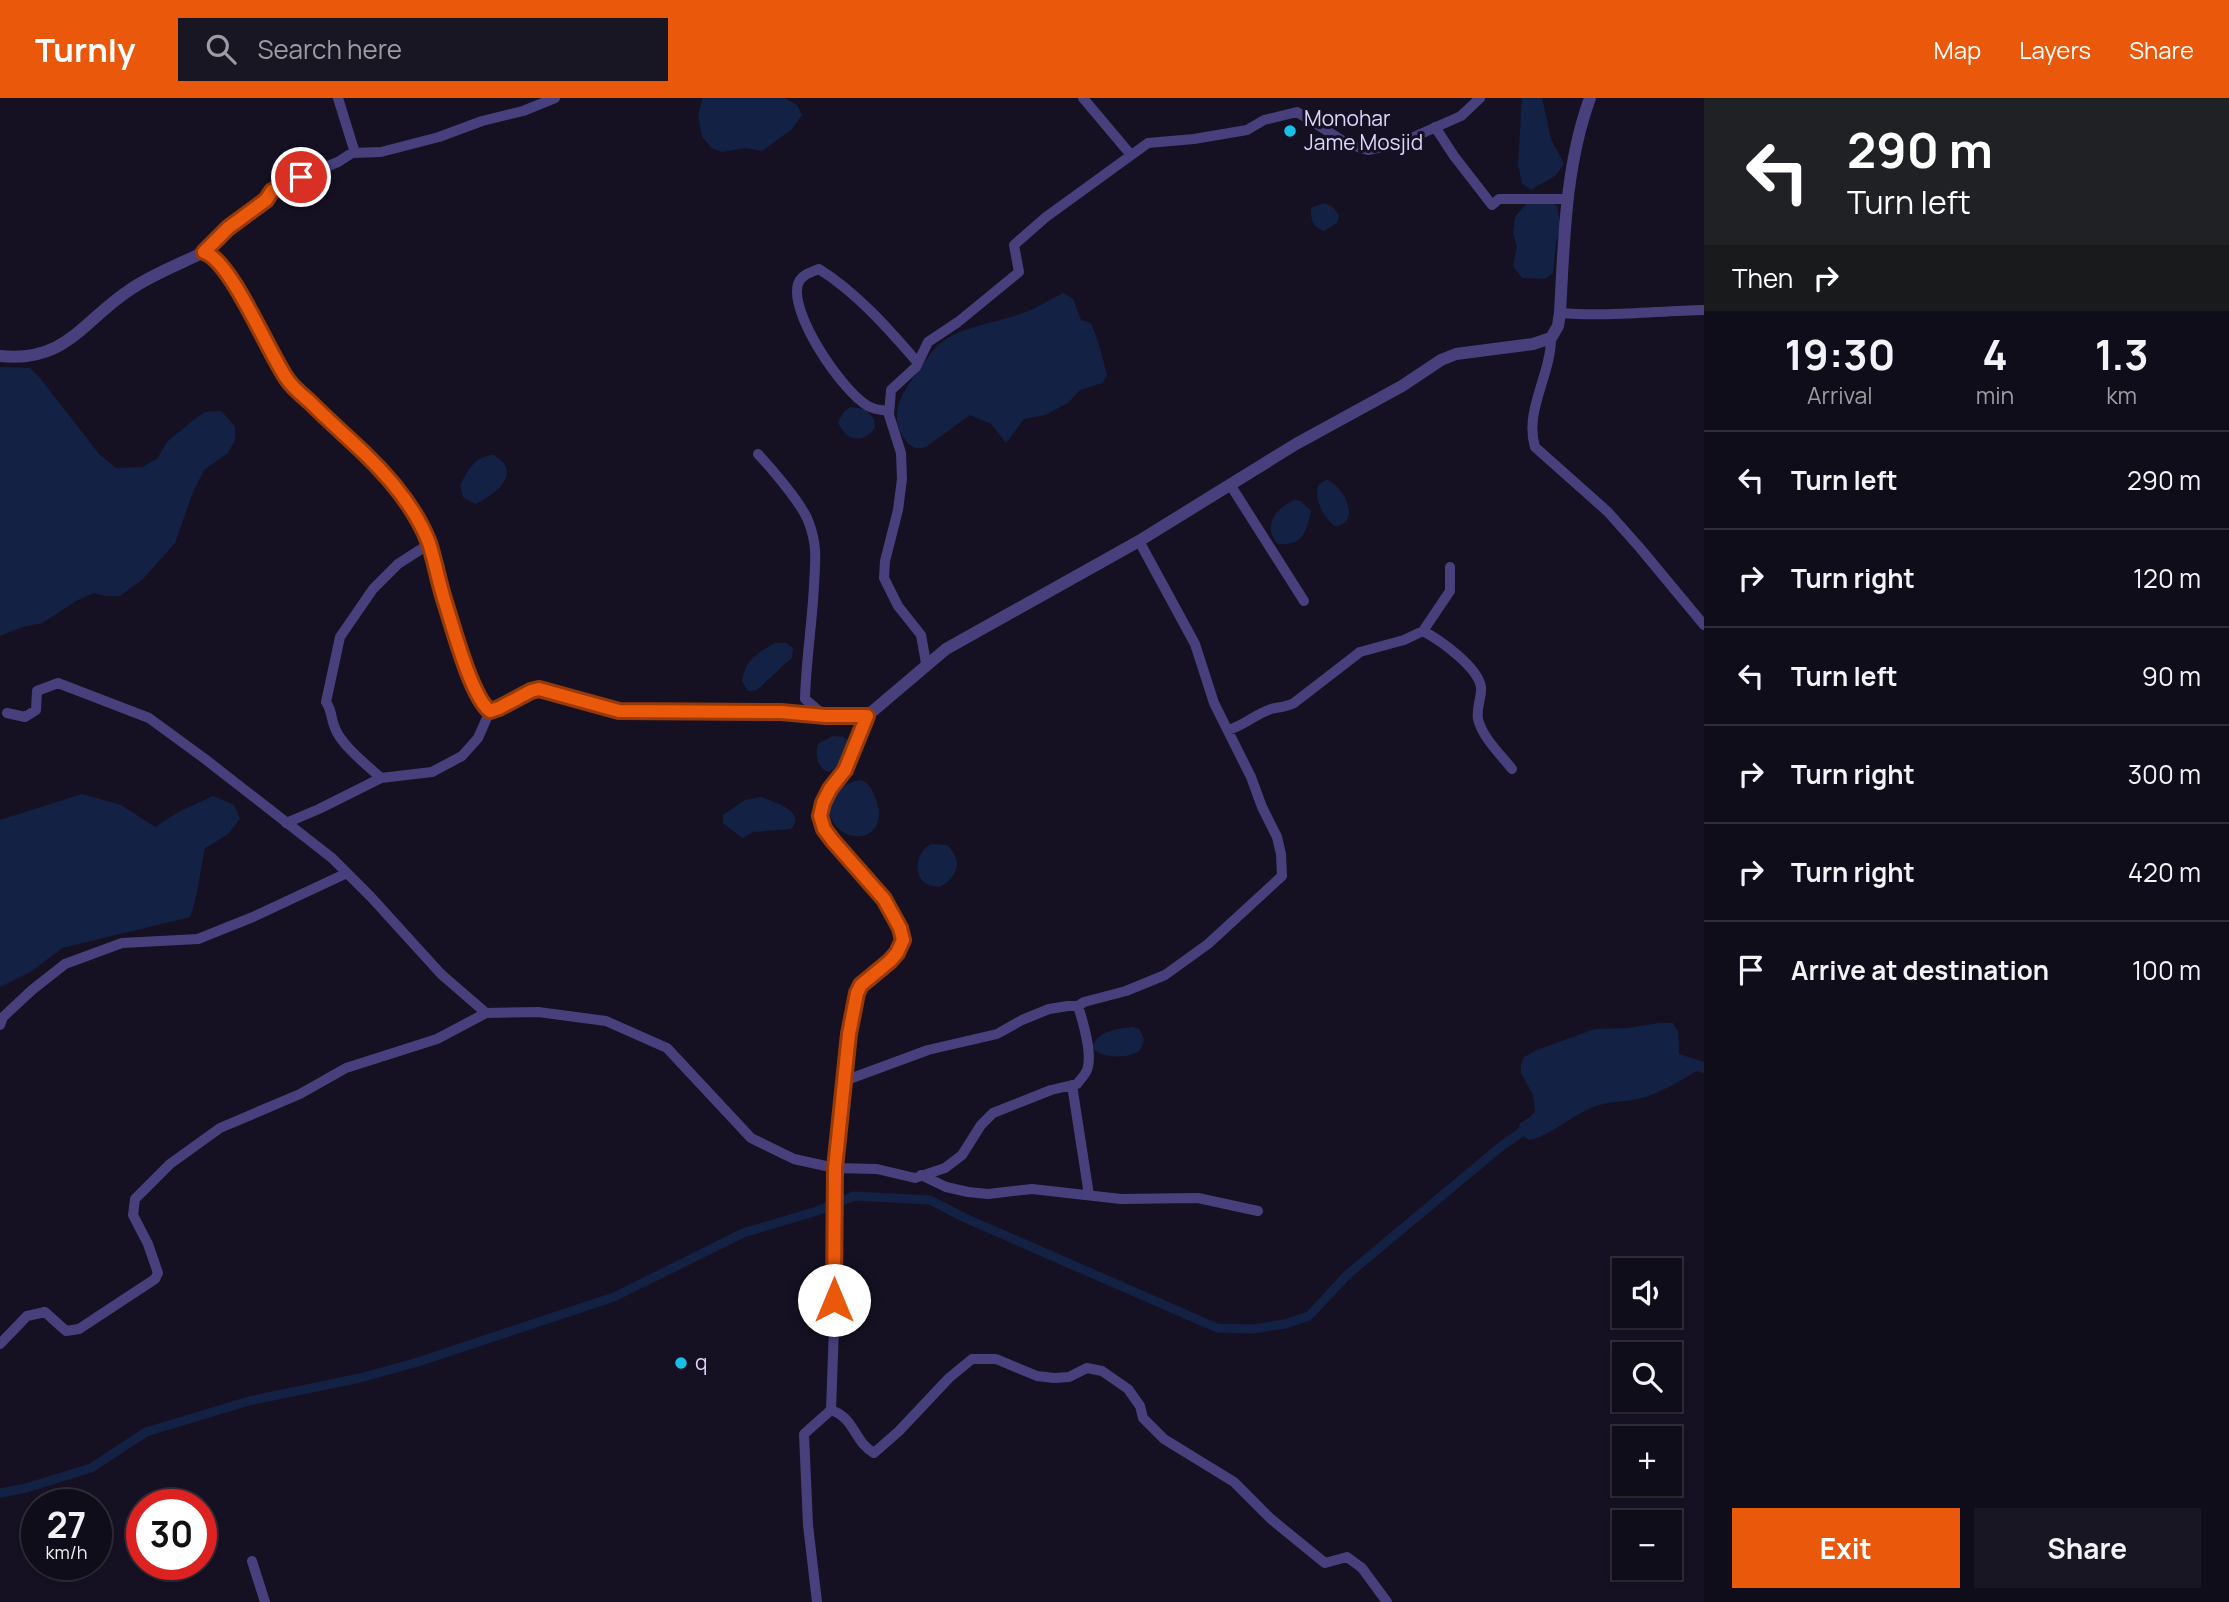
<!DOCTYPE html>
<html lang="en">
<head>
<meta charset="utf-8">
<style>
  body { margin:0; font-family:Manrope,sans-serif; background:#191623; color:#f1f3f6; height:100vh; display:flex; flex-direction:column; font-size:26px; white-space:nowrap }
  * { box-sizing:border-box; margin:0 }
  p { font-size:23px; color:#9c9ca2 }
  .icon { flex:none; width:38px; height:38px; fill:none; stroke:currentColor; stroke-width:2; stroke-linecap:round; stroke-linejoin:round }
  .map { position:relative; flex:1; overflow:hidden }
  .sheet { display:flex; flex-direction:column; background:#100d1a; width:525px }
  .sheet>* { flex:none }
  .banner { background:#202124; color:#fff; overflow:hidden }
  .tools { position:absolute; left:1612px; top:1160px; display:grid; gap:14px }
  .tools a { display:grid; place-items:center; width:70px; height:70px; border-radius:0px; background:#100d1a; box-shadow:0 2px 5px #0004,0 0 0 2px #302d39; font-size:35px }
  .speed { position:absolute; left:21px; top:1391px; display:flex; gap:14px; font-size:35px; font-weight:700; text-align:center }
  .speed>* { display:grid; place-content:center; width:91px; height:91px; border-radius:50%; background:#100d1a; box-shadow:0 2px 5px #0004,0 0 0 2px #302d39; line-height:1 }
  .speed small { font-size:18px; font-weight:400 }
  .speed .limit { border:10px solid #d22; background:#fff; color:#111 }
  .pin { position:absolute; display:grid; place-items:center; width:60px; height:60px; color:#fff; margin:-30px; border:4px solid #fff; border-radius:50%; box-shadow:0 2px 7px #0007 }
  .me { position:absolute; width:77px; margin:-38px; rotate:0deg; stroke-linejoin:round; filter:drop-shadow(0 0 5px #0008) }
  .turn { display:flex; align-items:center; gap:24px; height:147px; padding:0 28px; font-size:32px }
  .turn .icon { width:91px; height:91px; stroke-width:2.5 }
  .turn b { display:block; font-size:49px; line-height:60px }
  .then { display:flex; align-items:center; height:66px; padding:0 28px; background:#0003; gap:14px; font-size:26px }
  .eta { display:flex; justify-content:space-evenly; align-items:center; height:119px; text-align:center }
  .eta b { font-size:42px; font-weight:700; line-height:49px }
  .action { display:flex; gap:14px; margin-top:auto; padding:14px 28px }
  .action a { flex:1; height:80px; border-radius:0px; background:#ea580c; color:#fff; font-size:28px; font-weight:700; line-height:80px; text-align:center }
  .action a+a { background:#191623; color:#f1f3f6 }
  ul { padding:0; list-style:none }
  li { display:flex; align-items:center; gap:21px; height:98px; padding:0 28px; border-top:2px solid #302d39 }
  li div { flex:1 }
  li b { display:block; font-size:26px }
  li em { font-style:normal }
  header { display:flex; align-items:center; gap:42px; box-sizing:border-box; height:98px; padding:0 35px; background:#ea580c; color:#fff }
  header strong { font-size:33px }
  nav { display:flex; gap:38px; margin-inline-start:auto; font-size:24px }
  .search { width:490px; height:63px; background:#191623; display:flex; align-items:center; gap:18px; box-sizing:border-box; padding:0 24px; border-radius:0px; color:#9c9ca2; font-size:26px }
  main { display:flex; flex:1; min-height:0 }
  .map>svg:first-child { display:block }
  .water { fill:#132244 }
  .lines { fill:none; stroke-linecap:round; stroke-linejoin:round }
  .canal { stroke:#132244; stroke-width:9 }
  .minor { stroke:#48407d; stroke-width:10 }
  .tertiary { stroke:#48407d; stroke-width:12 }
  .route-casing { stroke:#983908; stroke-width:18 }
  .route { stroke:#ea580c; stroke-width:12 }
  .poi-dot { fill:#17c0e6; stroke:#151123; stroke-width:2.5 }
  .labels { text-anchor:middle; stroke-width:6; stroke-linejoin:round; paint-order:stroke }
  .poi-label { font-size:21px; fill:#ded6fb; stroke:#151123; text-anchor:start }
</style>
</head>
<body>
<header>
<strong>Turnly</strong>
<div class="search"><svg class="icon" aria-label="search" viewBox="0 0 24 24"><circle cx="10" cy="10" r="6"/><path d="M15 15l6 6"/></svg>Search here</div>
<nav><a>Map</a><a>Layers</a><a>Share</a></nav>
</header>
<main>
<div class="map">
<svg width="1704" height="1504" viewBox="0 0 1704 1504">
  <rect width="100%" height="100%" fill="#151123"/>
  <path class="water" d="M703,0H784L797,7L802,17L792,31L762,53L746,50L722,54L712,50L702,39L698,17Z
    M1522,0H1542L1551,41L1564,66L1556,77L1531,92L1522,85L1518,66Z
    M1324,105L1334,110L1339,118L1337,125L1324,133C1312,129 1311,121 1311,110Z
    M1527,105H1551L1557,108L1561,128L1556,145L1553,175L1545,181L1522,180L1513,168L1517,148L1513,136L1515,119Z
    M1064,195L1073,201L1081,222L1091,225C1098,242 1103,260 1107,278L1102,285L1080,292L1068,305L1045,317L1024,321L1006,345L991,326L970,317L926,349C916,352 910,349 904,340C886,314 906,289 922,268C928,259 934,250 943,243C968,226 1007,224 1035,210C1045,205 1053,200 1064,195Z
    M0,269L30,270L40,280L99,356L116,370L143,369L151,364L157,361L167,344L191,324L205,314L221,313L235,328V342L228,355L204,372L193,394L175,445L143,481L120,498H105L94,495L78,502L42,525L22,529L0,538Z
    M850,309L865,311L874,321L875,329C864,347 845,343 838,324L843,315Z
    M493,357C525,374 494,398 475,406L463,399L460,388C467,373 475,358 493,357Z
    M1326,382C1344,386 1363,427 1334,428C1323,418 1314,402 1318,387Z
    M1294,402L1301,403L1311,413C1306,434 1303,448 1278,446C1262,428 1275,411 1294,402Z
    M775,545H786L793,550L792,560L786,565L757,592L748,593L742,583C745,563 758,554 775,545Z
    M833,638L843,639L848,642C847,656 842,666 829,674C817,671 815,656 818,646Z
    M861,682C869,685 872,691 875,699C895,749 831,751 828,707C836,693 844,684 861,682Z
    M82,696L121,707L155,729L180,713L213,698L234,707L240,721L227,737L205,750C200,772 198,799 190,819L62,850L32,873L0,889V722Z
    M761,699C774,704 807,713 791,731L754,734L742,740L723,725V717L745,702Z
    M932,746L947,747C963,763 959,777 940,789C934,788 928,788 924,784C912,774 918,751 932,746Z
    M1659,925H1673L1678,934L1679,956L1704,964V975L1696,973C1680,984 1652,999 1633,1002C1618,1004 1605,1004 1591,1010C1569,1019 1552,1037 1529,1042L1520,1036L1519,1026L1530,1019L1535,1013L1533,997L1521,975V967L1524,959L1537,952L1595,931L1628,930Z
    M1133,929L1139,931L1144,941C1143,945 1142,949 1140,952C1132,961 1099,961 1092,949C1099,932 1117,931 1133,929Z"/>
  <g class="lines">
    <path class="canal" d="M0,1395L26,1390L91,1370L146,1334L249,1303L360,1280L418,1264L614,1199L743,1135L817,1113L854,1098L930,1102L965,1120L1217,1230L1253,1231L1285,1226L1309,1218L1347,1177L1499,1050L1527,1030"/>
    <path class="minor" d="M338,0L355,55
      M1083,0L1131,57
      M1435,29L1454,58L1492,107L1499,101H1567
      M204,154L228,130L266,102L272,93L282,87L338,64L352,55L381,54L439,39L482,23L523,13L555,0
      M1560,215C1608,219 1656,213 1704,212
      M1551,240C1551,277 1524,313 1535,349L1608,414L1640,450L1704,527
      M889,313C881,312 875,312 868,308C843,294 789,216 798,186C801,177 811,174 819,171C857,195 888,230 918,265
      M758,356C772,371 803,407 809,425C818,449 815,464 814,488C812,526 806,563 805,601L825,618
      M1231,388L1304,503
      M1423,533L1450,493V469
      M926,565L921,537L898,508L884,480L885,463L898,412L902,381L901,355L889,317L891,292L916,269L928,244L958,224L1019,174L1014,147L1046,119L1148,45L1194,41L1247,32L1264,22L1297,14L1348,46L1368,52L1400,45L1461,18L1480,0
      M7,615L25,619L36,612L37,593L58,585L149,620L205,661L332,760L371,799L441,876L486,915L538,914L606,923L667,950L751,1040L794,1061L835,1070L877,1071L915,1080L945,1070L962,1057L981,1027L993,1015L1051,992L1077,986C1080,982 1085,977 1087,972C1093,956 1083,924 1078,908L1084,904L1126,893L1165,877L1208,846L1282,778L1281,756L1277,739L1262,709L1251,679L1214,605L1195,546L1139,443
      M1228,632C1244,628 1255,616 1271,611C1279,609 1286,609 1294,605L1360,554L1404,542L1423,533C1440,542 1478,569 1481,589C1482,599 1476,610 1478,621C1482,639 1501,657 1512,671
      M381,680C368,668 341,647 335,630C330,619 333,614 326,604L340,539L373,491L398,466L429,446
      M286,725L319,711L381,680L432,674L462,658L478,640L490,613
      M0,927L3,919L32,892L65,866L122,845L198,841L253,819L347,775
      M844,983L928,952L997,936L1022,922L1049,911L1068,908H1078
      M1072,987L1089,1097
      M921,1077L946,1089L968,1094L988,1096L1032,1091L1121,1101L1198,1100L1258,1113
      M0,1246L27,1218L45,1214L66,1233L79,1231L155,1181L158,1175L148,1146L133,1117L135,1101L170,1066L220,1030L300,996L346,970L437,941L486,915
      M831,1312C855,1320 854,1344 874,1355L899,1333L949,1280L972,1261H996L1037,1278L1054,1280L1069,1279L1087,1270L1102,1273L1128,1291L1140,1308L1143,1320L1164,1341L1234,1384L1271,1421L1325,1465L1347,1459L1362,1470L1387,1504
      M252,1463L265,1504
      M817,1504L808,1427L804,1336L831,1312L834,1229L835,1070L849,937L857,895L861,887L890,863L897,855L903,842L900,830L884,801L824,731C816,701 833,694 845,670C854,654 860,635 867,618"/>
    <path class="tertiary" d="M0,258C67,265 83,222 131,191C153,176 180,166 204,154L209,156C244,185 261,244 287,281C296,294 310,304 321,315C361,353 409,391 428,445C441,478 464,595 490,613L499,610L531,593L539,591L619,613L781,614L825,618H867L946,551L1139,443L1296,346L1402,288L1441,262L1456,256L1533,246L1551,240L1558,228L1560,215C1564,143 1565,69 1590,0"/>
  </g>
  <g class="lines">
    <g class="route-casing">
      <path id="route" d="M301,79L272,93L266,102L228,130L204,154C231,162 269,256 287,281C293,290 302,297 310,304C327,321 346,338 364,355C389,379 416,411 429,445C435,463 438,482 444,501C452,525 471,599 490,613L499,610L531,593L539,591L619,613L781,614L825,618H867L845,672L830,691L823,705L820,718L824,731L833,743L884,801L900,830L903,842L897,855L890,863L861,887L857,895L849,936L835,1070L834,1202"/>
    </g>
    <use href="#route" class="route"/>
  </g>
  <g class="poi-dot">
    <circle cx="1290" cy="33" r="7"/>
    <circle cx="681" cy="1265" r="7"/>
  </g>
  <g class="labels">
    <g class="poi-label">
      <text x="1304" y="28">Monohar<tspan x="1304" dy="24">Jame Mosjid</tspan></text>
      <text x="695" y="1272">q</text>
    </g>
  </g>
</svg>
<div class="tools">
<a><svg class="icon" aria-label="sound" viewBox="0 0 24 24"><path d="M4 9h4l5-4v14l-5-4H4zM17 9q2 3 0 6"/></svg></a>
<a><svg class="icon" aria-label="search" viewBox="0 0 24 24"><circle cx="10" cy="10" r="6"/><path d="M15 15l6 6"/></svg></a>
<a>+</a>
<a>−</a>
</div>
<div class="speed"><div>27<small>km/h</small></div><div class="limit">30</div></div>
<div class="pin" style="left:301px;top:79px;background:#d93025"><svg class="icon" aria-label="arrive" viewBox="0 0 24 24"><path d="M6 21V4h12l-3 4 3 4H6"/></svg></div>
<svg class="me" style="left:834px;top:1202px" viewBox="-20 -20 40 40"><circle r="19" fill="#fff"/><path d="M0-13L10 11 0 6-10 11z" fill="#ea580c"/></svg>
</div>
<section class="sheet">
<div class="banner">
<div class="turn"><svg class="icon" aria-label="left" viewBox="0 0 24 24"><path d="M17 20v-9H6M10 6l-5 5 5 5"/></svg><div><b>290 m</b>Turn left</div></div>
<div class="then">Then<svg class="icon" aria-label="right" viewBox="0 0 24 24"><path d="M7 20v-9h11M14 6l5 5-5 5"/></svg></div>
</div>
<div class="eta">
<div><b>19:30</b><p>Arrival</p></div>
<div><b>4</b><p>min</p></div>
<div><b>1.3</b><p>km</p></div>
</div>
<ul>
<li><svg class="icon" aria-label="left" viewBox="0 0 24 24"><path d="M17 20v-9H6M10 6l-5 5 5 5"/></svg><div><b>Turn left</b></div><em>290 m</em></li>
<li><svg class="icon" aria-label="right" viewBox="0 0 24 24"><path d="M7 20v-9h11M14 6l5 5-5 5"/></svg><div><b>Turn right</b></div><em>120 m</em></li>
<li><svg class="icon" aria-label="left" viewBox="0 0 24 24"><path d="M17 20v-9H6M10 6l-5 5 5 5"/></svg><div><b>Turn left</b></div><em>90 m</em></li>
<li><svg class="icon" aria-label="right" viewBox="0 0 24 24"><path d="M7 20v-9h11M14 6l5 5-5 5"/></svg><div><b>Turn right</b></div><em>300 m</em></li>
<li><svg class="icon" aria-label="right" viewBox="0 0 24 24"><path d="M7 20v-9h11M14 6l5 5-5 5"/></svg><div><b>Turn right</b></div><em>420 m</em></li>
<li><svg class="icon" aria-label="arrive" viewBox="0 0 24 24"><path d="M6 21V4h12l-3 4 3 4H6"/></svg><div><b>Arrive at destination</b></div><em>100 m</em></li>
</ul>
<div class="action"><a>Exit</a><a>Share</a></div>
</section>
</main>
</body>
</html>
